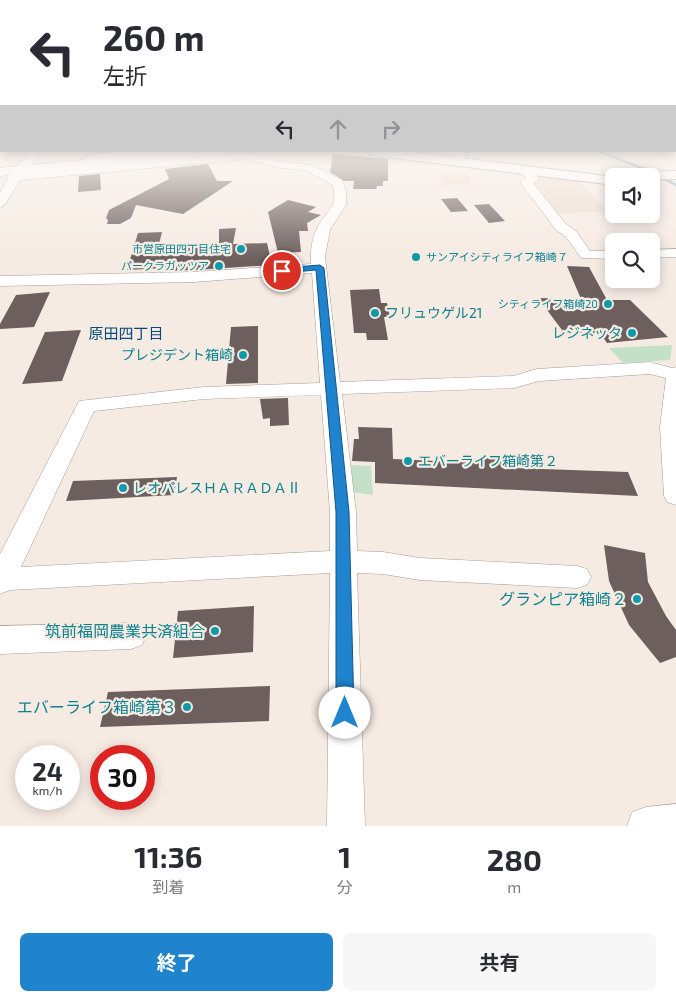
<!DOCTYPE html>
<html lang="ja">
<head>
<meta charset="utf-8">
<style>
  body { margin:0; font-family:"Exo 2","Noto Sans JP",sans-serif; background:#f7f7f7; color:#2b2b33; height:100vh; display:flex; flex-direction:column; font-size:19px; white-space:nowrap }
  * { box-sizing:border-box; margin:0 }
  p { font-size:16px; color:#7c7c81 }
  .icon { flex:none; width:28px; height:28px; fill:none; stroke:currentColor; stroke-width:2; stroke-linecap:round; stroke-linejoin:round }
  .map { position:relative; height:826px; overflow:hidden }
  .panel { display:flex; flex-direction:column; background:#fff; flex:1 }
  .panel>* { flex:none }
  .top-card { position:absolute; left:0px; top:0px; width:676px; height:152px; box-shadow:0 2px 12px #0003; background:#fff; color:#2b2b33; overflow:hidden }
  .buttons { position:absolute; left:605px; top:168px; display:grid; gap:10px }
  .buttons a { display:grid; place-items:center; width:55px; height:55px; border-radius:8px; background:#fff; box-shadow:0 2px 12px #0003; font-size:25px }
  .speed { position:absolute; left:15px; top:745px; display:flex; gap:10px; font-size:25px; font-weight:700; text-align:center }
  .speed>* { display:grid; place-content:center; width:65px; height:65px; border-radius:50%; background:#fff; box-shadow:0 2px 12px #0003; line-height:1 }
  .speed small { font-size:12px; font-weight:400 }
  .speed .limit { border:8px solid #d22; background:#fff; color:#111 }
  .pin { position:absolute; display:grid; place-items:center; width:42px; height:42px; color:#fff; margin:-21px; border:2px solid #fff; border-radius:50%; box-shadow:0 1px 5px #0007 }
  .me { position:absolute; width:55px; margin:-28px; rotate:0deg; stroke-linejoin:round; filter:drop-shadow(0 0 4px #0008) }
  .turn { display:flex; align-items:center; gap:18px; height:105px; padding:0 20px; font-size:22px }
  .turn .icon { width:65px; height:65px; stroke-width:2.5 }
  .turn b { display:block; font-size:35px; line-height:42px }
  .lanes { display:flex; align-items:center; height:48px; padding:0 20px; background:#0003; justify-content:center; gap:25px; direction:ltr }
  .lanes .off { opacity:.35 }
  .eta { display:flex; justify-content:space-evenly; align-items:center; height:85px; text-align:center }
  .eta b { font-size:30px; font-weight:700; line-height:35px }
  .button { display:flex; gap:10px; margin-top:auto; padding:10px 20px }
  .button a { flex:1; height:58px; border-radius:8px; background:#2083ce; color:#fff; font-size:20px; font-weight:700; line-height:58px; text-align:center }
  .button a+a { background:#f7f7f7; color:#2b2b33 }
  .map>svg:first-child { display:block }
  .built { fill:#eeded0 }
  .green { fill:#c4e0c6 }
  .lines { fill:none; stroke-linecap:round; stroke-linejoin:round }
  .stream { stroke:#7ba3c5; stroke-width:2.5 }
  .building { fill:#6c5f5d }
  .minor-casing { stroke:#a69c94; stroke-width:1 }
  .major-casing { stroke:#a69c94; stroke-width:2 }
  .highway-casing { stroke:#a69c94; stroke-width:1 }
  .minor { fill:#fff; fill-rule:evenodd }
  .major { fill:#fff; fill-rule:evenodd }
  .highway { fill:#fff; fill-rule:evenodd }
  .route { fill:#2083ce; stroke:#155586 }
  .culture-dot { fill:#0f9aa8; stroke:#f6ebe3; stroke-width:2 }
  .labels { text-anchor:middle; stroke-width:4.5; stroke-linejoin:round; paint-order:stroke }
  .far-culture-label { font-size:11px; fill:#0d838f; stroke:#f6ebe3; text-anchor:end }
  .culture-label { font-size:14px; fill:#0d838f; stroke:#f6ebe3; text-anchor:start }
  .neighbourhood-label { font-size:15px; fill:#084a79; stroke:#f6ebe3 }
  .near-culture-label { font-size:16px; fill:#0d838f; stroke:#f6ebe3; text-anchor:end }
</style>
</head>
<body>
<div class="map">
<svg width="676" height="826" viewBox="0 0 676 826">
  <rect width="100%" height="100%" fill="#f6ebe3"/>
  <path class="built" d="M439,172H467L472,183L442,185Z
    M533,174L577,179L608,212L555,213L530,181Z"/>
  <path class="green" d="M672,345L670,360L623,363L609,348Z
    M351,465L371,466L373,495L353,492Z"/>
  <g class="lines">
    <path class="stream" d="M598,151L650,171L676,185
      M467,158L468,151"/>
  </g>
  <path class="building" d="M333,154L388,159V181H383V186H377L376,189H353L354,181H344L330,172Z
    M208,164L217,181H233L183,214L136,205L131,218L120,224H107L108,220L106,218L109,210L169,179L165,169Z
    M100,174L101,190L78,192L79,176Z
    M457,198L468,211L451,212L441,199Z
    M288,200L316,207L308,212L321,215L307,223L308,231H299L301,252L278,253L268,212Z
    M489,204L505,221L489,223L474,205Z
    M236,228L233,244L267,243L272,265L194,270L166,271V268L127,270L138,233L162,232L158,248L219,245V229Z
    M567,266L589,267L607,300H630L668,337L607,343L600,333L565,334L538,298L581,299Z
    M379,289L381,303H387L390,317H384L388,340H367L366,333H354L350,290Z
    M50,292L34,327L0,329V324L16,295Z
    M258,326V383L226,384L231,327Z
    M81,330L62,381L22,384L45,332Z
    M288,398L289,425L270,426V418L263,419L260,399Z
    M358,427L392,428L393,459L482,463V458L512,460L514,468L628,472L638,496L375,483V462L352,461L354,439H359Z
    M177,477L174,495L66,501L73,481Z
    M604,545L645,553L648,582L666,616L676,630V657L660,663L629,625L609,581Z
    M254,606L253,652L173,658L178,611Z
    M270,686L269,721L100,727L108,692Z"/>
  <g class="lines">
    <g class="minor-casing">
      <path id="minor" d="M676,149V157L667,151H675Z
        M31,151H42L24,173L247,153L281,162L311,165L342,180L346,192V205L330,230L325,257L340,382L513,376L537,369L650,362L672,368L676,367V505L667,502L664,496L660,427L666,378L650,374L539,381L514,388L342,394L356,512L357,551L383,552L420,558L577,566L587,569L591,577L587,585L577,588L420,580L383,574L357,573L365,826H327L330,573L10,590L0,594V554L79,401L204,387L320,383L312,273L194,282L0,286V276L194,272L311,264C310,253 312,238 317,228C327,210 338,208 333,185L305,170L281,168L247,159L20,180L4,206L0,207V193L8,177ZM321,395L330,512V551L21,567L94,411L204,399Z
        M455,151H465L461,164L457,165L452,162Z
        M525,167L529,168L539,179L533,183L566,224L576,231L590,251H614V259L581,258L566,237L556,230L520,182L526,178L519,170Z
        M676,249V257L651,258V250Z
        M131,623L142,627L146,636L142,645L131,649L0,654V626Z
        M676,804V826H627L632,812L646,807Z"/>
    </g>
    <g class="major-casing">
      <path id="major" d="M121,151H161L155,155L90,163L83,159L90,155Z
        M365,151H405L614,177V185L371,155Z
        M676,171V179L651,180V176H625L627,173L632,172Z"/>
    </g>
    <g class="highway-casing">
      <path id="highway" d="M177,151H231L224,155L0,176V168Z"/>
    </g>
    <use href="#minor" class="minor"/>
    <use href="#major" class="major"/>
    <use href="#highway" class="highway"/>
  </g>
  <linearGradient id="sky" x2="0" y2="1"><stop stop-color="#7cadda"/><stop offset="0.55" stop-color="#fbf6f2"/><stop offset="1" stop-color="#fbf6f2" stop-opacity="0"/></linearGradient>
  <rect width="676" height="259" fill="url(#sky)"/>
  <path class="route" d="M320,265L324,268L349,512L354,713L351,719L345,721L338,719L336,713V512L316,270L282,273L278,271L282,268Z"/>
  <g class="culture-dot">
    <circle cx="241" cy="249" r="5"/>
    <circle cx="416" cy="257" r="5"/>
    <circle cx="219" cy="266" r="5"/>
    <circle cx="608" cy="304" r="5"/>
    <circle cx="375" cy="313" r="5"/>
    <circle cx="632" cy="333" r="5"/>
    <circle cx="243" cy="355" r="5"/>
    <circle cx="408" cy="461" r="5"/>
    <circle cx="123" cy="488" r="5"/>
    <circle cx="637" cy="599" r="5"/>
    <circle cx="215" cy="631" r="5"/>
    <circle cx="187" cy="707" r="5"/>
  </g>
  <g class="labels">
    <g class="far-culture-label">
      <text x="231" y="253">市営原田四丁目住宅</text>
      <text x="426" y="261" text-anchor="start">サンアイシティライフ箱崎７</text>
      <text x="209" y="270">パークラガッツア</text>
      <text x="598" y="308">シティライフ箱崎20</text>
    </g>
    <g class="culture-label">
      <text x="385" y="318">フリュウゲル21</text>
      <text x="622" y="338" text-anchor="end">レジネッタ</text>
      <text x="233" y="360" text-anchor="end">プレジデント箱崎</text>
      <text x="418" y="466">エバーライフ箱崎第２</text>
      <text x="133" y="493">レオパレスＨＡＲＡＤＡⅡ</text>
    </g>
    <g class="neighbourhood-label">
      <text x="126" y="339">原田四丁目</text>
    </g>
    <g class="near-culture-label">
      <text x="627" y="605">グランピア箱崎２</text>
      <text x="205" y="637">筑前福岡農業共済組合</text>
      <text x="177" y="713">エバーライフ箱崎第３</text>
    </g>
  </g>
</svg>
<div class="buttons">
<a><svg class="icon" aria-label="sound" viewBox="0 0 24 24"><path d="M4 9h4l5-4v14l-5-4H4zM17 9q2 3 0 6"/></svg></a>
<a><svg class="icon" aria-label="search" viewBox="0 0 24 24"><circle cx="10" cy="10" r="6"/><path d="M15 15l6 6"/></svg></a>
</div>
<div class="speed"><div>24<small>km/h</small></div><div class="limit">30</div></div>
<div class="pin" style="left:282px;top:271px;background:#d93025"><svg class="icon" aria-label="arrive" viewBox="0 0 24 24"><path d="M6 21V4h12l-3 4 3 4H6"/></svg></div>
<svg class="me" style="left:345px;top:713px" viewBox="-20 -20 40 40"><circle r="19" fill="#fff"/><path d="M0-13L10 11 0 6-10 11z" fill="#2083ce"/></svg>
<div class="top-card">
<div class="turn"><svg class="icon" aria-label="left" viewBox="0 0 24 24"><path d="M17 20v-9H6M10 6l-5 5 5 5"/></svg><div><b>260 m</b>左折</div></div>
<div class="lanes"><svg class="icon" aria-label="left" viewBox="0 0 24 24"><path d="M17 20v-9H6M10 6l-5 5 5 5"/></svg><svg class="icon off" aria-label="ahead" viewBox="0 0 24 24"><path d="M12 20V5M6 11l6-6 6 6"/></svg><svg class="icon off" aria-label="right" viewBox="0 0 24 24"><path d="M7 20v-9h11M14 6l5 5-5 5"/></svg></div>
</div>
</div>
<section class="panel">
<div class="eta">
<div><b>11:36</b><p>到着</p></div>
<div><b>1</b><p>分</p></div>
<div><b>280</b><p>m</p></div>
</div>
<div class="button"><a>終了</a><a>共有</a></div>
</section>
</body>
</html>
